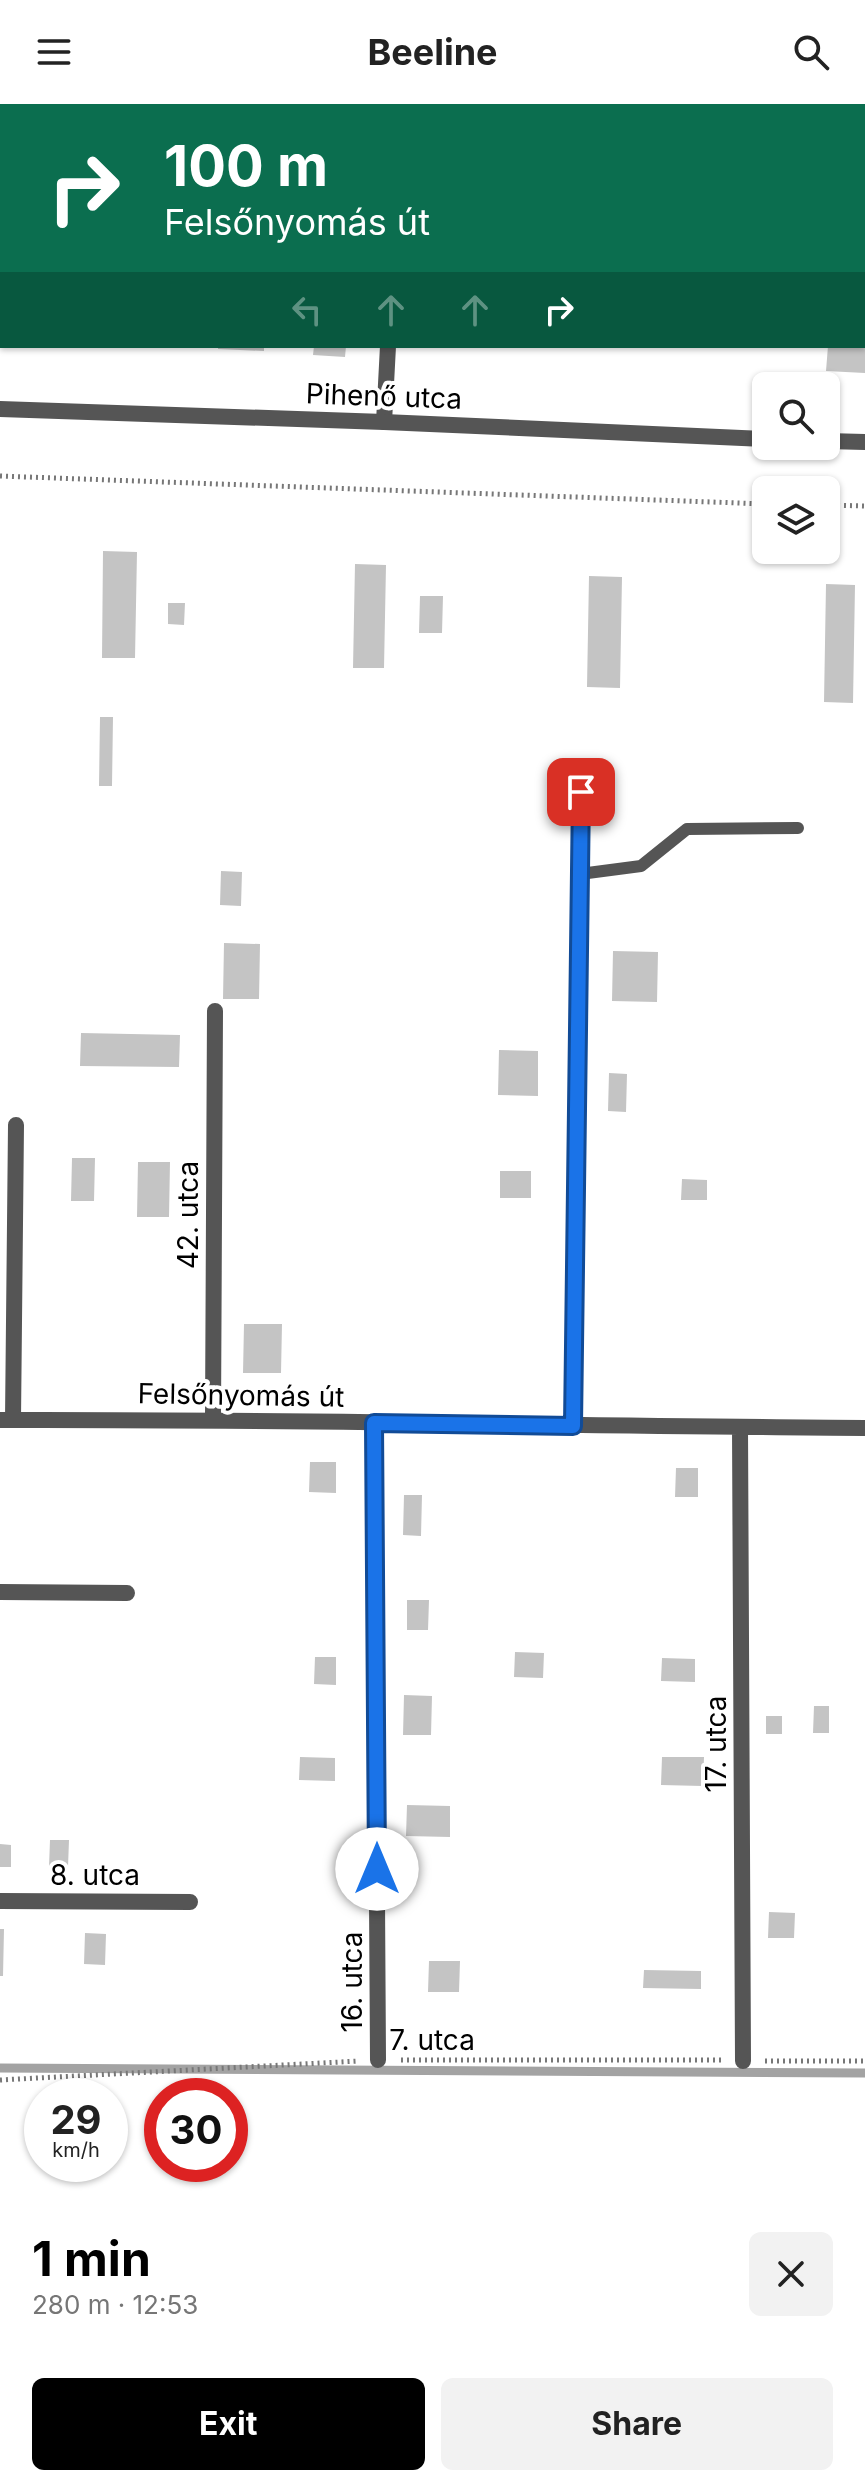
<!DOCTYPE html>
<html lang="en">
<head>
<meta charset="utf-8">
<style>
  body { margin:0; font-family:Inter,sans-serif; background:#f2f2f2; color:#222; height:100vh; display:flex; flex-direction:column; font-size:30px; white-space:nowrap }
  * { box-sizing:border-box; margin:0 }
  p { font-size:26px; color:#767676 }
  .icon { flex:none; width:44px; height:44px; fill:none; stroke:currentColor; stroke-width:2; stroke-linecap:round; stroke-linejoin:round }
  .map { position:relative; height:2102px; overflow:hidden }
  .panel { display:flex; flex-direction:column; background:#fff; flex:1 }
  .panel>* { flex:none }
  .hud { position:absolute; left:0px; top:0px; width:866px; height:244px; box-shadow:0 2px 6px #0004; background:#0b6e4f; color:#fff; overflow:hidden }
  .fabs { position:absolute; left:752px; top:268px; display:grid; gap:16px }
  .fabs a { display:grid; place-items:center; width:88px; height:88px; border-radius:12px; background:#fff; box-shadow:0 2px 6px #0004; font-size:40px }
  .speed { position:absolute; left:24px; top:1974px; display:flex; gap:16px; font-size:40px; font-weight:700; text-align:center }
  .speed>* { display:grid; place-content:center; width:104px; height:104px; border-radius:50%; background:#fff; box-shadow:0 2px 6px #0004; line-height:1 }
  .speed small { font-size:20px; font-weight:400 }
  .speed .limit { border:12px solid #d22; background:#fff; color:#111 }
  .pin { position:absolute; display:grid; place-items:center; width:68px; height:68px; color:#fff; margin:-34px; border-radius:16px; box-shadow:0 4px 12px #0006 }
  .me { position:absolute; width:88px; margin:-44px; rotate:0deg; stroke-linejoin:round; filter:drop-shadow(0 0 6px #0008) }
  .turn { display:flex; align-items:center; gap:28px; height:168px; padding:0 32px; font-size:36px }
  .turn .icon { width:104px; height:104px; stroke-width:2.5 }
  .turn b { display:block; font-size:56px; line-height:68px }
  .lanes { display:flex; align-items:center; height:76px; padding:0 32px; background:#0003; justify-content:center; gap:40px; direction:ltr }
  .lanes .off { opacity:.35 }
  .round { display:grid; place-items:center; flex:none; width:84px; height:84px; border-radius:12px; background:#f2f2f2 }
  .headline { display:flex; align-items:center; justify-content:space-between; height:136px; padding:0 32px }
  h1 { font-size:48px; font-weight:700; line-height:60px; color:#000 }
  .primary-button { display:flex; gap:16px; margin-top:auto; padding:16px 32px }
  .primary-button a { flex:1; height:92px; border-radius:12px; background:#000; color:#fff; font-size:32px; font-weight:700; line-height:92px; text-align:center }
  .primary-button a+a { background:#f2f2f2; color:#222 }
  header { display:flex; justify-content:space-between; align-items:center; height:104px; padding:0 32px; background:#fff; font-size:36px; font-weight:700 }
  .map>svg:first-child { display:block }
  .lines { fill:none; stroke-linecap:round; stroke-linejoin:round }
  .stream { stroke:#a3a3a3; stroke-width:9 }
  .building { fill:#c4c4c4 }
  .path { stroke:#777; stroke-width:5; stroke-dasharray:2 4; stroke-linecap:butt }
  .service { stroke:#555; stroke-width:12 }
  .minor { stroke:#555; stroke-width:16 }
  .tertiary { stroke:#555; stroke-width:16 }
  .route-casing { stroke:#114b97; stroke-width:20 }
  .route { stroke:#1a73e8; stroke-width:14 }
  .labels { text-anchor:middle; stroke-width:8; stroke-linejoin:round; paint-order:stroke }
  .street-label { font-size:28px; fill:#000; stroke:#fff }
</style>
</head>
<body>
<header><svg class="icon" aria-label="menu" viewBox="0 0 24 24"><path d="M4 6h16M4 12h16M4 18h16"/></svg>Beeline<svg class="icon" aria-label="search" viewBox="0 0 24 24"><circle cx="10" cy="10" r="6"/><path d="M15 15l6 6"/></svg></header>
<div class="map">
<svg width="865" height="2102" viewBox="0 0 865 2102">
  <rect width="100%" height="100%" fill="#fff"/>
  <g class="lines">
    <path class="stream" d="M0,1964L865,1969"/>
  </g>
  <path class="building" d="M218,242H264V247L218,245Z
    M314,242H346L345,253L313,251Z
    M828,242H865V269L826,267Z
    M103,447L137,448L135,554H102Z
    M355,460L386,461L384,564H353Z
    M589,472L622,473L620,584L587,583Z
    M826,480L855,481L853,599L824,598Z
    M420,492H443L442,529H419Z
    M168,499H185L184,521L168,520Z
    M100,613H113L112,682H99Z
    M221,767L242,768L241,802L220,801Z
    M224,839L260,840L259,895H223Z
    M613,847L658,848L657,898L612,897Z
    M81,929L180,931L179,963L80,962Z
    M499,946L538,947V992L498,991Z
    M609,969L627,970L626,1008L608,1007Z
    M72,1054H95L94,1097H71Z
    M138,1058H170L169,1113H137Z
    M500,1067H531V1094H500Z
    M682,1075L707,1076V1096H681Z
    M244,1220H282L281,1269H243Z
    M310,1358H336V1389L309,1388Z
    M676,1364H698V1393H675Z
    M404,1391H422L421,1432L403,1431Z
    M407,1496H429L428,1526H407Z
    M515,1548L544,1549L543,1574L514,1573Z
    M315,1553H336V1581L314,1580Z
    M662,1554L695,1555V1578L661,1577Z
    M404,1591L432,1592L431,1631H403Z
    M814,1602H829V1629H813Z
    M766,1612H782V1630H766Z
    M300,1653L335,1654V1677L299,1676Z
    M662,1653H704L703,1682L661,1681Z
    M407,1701L450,1702V1733L406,1732Z
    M50,1736H69L68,1763H49Z
    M0,1740L11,1741V1763H0Z
    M769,1808L795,1809L794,1834H768Z
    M0,1825H4L3,1872H0Z
    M85,1829L106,1830L105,1861L84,1860Z
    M429,1857H460L459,1888H428Z
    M644,1866L701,1867V1885L643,1884Z"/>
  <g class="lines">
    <path class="path" d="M0,372L766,400
      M826,401L865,402
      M401,1956H723
      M765,1957H865
      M0,1976L359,1957"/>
    <path class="service" d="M580,770L641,762L687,725L798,724"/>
    <path class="minor" d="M399,2V0
      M384,318L388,242
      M213,1315L215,907
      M0,1316C288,1315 577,1322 865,1324
      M13,1316L16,1021
      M374,1319L378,1956
      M573,1322L581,688
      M740,1323L743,1957
      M0,1488L127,1489
      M0,1797L190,1798"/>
    <path class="tertiary" d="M0,305L384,318L766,335
      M826,337L865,338"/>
  </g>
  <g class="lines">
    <g class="route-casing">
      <path id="route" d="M377,1765L374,1319L573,1322L581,688"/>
    </g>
    <use href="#route" class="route"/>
  </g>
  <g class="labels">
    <g class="street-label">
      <text transform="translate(384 292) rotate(2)" y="10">Pihenő utca</text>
      <text transform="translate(188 1111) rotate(-90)" y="10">42. utca</text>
      <text transform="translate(241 1291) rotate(1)" y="10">Felsőnyomás út</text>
      <text transform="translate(716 1640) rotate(-90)" y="10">17. utca</text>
      <text x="95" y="1781">8. utca</text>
      <text transform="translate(352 1878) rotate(-90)" y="10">16. utca</text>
      <text x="432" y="1946">7. utca</text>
    </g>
  </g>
</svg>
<div class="fabs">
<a><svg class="icon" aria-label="search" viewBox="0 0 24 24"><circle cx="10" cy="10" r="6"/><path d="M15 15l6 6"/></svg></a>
<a><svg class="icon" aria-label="layers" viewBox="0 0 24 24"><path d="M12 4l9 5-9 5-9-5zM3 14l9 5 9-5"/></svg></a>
</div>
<div class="speed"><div>29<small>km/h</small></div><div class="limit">30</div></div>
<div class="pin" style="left:581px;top:688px;background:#d93025"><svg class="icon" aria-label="arrive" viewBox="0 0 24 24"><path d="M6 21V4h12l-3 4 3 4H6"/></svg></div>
<svg class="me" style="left:377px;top:1765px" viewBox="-20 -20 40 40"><circle r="19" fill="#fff"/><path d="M0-13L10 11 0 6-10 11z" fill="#1a73e8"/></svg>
<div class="hud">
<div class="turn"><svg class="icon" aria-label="right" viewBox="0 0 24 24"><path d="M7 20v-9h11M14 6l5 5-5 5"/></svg><div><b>100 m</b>Felsőnyomás út</div></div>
<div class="lanes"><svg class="icon off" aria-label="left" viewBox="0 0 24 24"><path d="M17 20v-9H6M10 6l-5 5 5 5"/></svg><svg class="icon off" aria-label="ahead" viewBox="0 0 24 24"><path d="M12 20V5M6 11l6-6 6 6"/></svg><svg class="icon off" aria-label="ahead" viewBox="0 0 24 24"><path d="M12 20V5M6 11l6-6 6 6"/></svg><svg class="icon" aria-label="right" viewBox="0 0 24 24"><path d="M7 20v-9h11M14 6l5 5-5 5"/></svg></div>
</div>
</div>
<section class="panel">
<div class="headline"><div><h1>1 min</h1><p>280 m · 12:53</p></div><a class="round"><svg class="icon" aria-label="close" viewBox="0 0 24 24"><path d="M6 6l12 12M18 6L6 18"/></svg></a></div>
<div class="primary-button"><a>Exit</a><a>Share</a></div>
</section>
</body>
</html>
